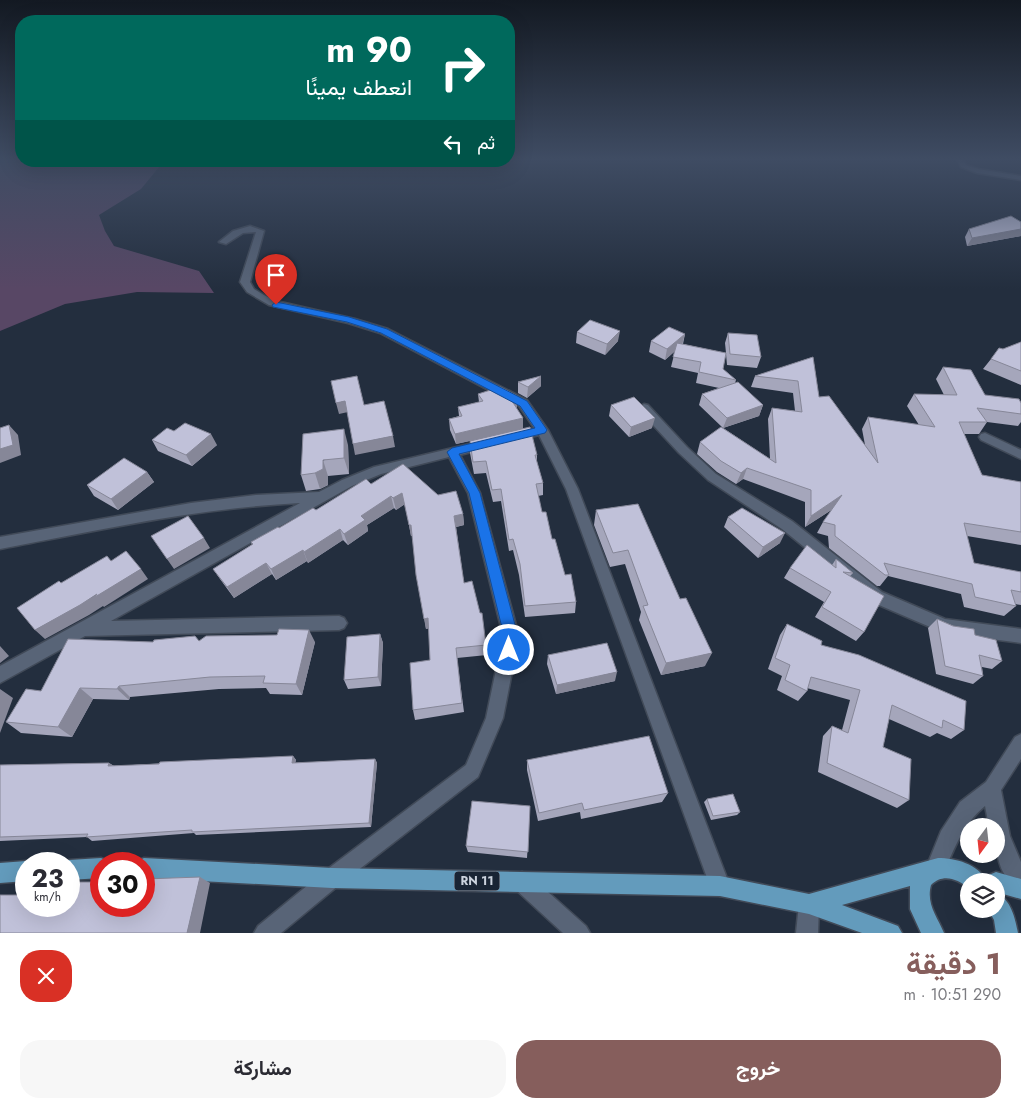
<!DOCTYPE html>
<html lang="ar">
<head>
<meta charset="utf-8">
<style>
  body { margin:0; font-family:Jost,Vazirmatn,sans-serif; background:#f7f7f7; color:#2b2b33; direction:rtl; height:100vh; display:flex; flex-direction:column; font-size:19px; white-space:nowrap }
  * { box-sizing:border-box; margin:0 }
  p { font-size:16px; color:#7c7c81 }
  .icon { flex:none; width:28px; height:28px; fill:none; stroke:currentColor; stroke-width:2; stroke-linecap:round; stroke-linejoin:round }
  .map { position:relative; height:933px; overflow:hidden; direction:ltr }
  .sheet { display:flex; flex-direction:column; background:#fff; flex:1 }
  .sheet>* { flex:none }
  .hud { position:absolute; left:15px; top:15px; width:500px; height:152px; border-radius:20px; box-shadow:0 5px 20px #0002; direction:rtl; background:#00695c; color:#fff; overflow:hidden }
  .needle { width:32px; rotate:195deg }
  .buttons { position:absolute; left:960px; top:818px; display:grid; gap:10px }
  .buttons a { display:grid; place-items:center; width:45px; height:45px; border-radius:50%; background:#fff; box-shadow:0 5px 20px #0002; font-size:25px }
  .speed { position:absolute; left:15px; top:852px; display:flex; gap:10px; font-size:25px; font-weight:700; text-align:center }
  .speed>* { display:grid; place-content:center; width:65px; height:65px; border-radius:50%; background:#fff; box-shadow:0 5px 20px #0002; line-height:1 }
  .speed small { font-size:12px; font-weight:400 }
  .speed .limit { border:8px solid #d22; background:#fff; color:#111 }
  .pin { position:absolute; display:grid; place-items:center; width:42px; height:42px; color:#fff; margin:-51px -21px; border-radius:50% 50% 50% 0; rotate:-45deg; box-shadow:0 0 5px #0007 }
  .pin .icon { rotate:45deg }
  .me { position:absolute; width:55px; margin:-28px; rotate:0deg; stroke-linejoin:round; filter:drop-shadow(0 0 4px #0008) }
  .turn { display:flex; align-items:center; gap:18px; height:105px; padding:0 20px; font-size:22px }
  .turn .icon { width:65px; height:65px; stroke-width:2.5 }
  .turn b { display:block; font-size:35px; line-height:42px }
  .then { display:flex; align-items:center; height:48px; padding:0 20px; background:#0003; gap:10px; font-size:19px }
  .round { display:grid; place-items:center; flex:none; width:52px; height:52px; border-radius:20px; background:#f7f7f7 }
  .head { display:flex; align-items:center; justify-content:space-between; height:85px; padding:0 20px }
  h1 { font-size:30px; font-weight:700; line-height:38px; color:#865e5c }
  .action { display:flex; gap:10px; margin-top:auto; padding:10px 20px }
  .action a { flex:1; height:58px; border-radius:20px; background:#865e5c; color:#fff; font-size:20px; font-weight:700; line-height:58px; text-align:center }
  .action a+a { background:#f7f7f7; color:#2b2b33 }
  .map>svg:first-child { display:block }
  .green { fill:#584765 }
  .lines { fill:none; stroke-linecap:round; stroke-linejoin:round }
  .minor-casing { stroke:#414a58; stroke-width:3 }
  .major-casing { stroke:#414a58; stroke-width:3 }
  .minor { fill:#586477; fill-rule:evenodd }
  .major { fill:#639bbc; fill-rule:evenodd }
  .wall { fill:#a5a6bb }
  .shaded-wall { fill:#868798 }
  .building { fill:#c0c1d9; stroke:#868798 }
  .route { fill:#1a73e8; stroke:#114b97 }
  .labels { text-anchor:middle; stroke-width:5; stroke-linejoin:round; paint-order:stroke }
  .shield { fill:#192434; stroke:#969eaa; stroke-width:1 }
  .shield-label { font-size:12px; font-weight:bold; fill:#cbd2dd }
</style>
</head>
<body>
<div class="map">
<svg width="1021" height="933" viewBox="0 0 1021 933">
  <rect width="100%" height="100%" fill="#232e3e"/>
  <path class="green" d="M0,159H21V161H164L141,189L99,215L105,231L114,246L199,271L214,293L137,292L65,304L0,331Z"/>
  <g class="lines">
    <g class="minor-casing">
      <path id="minor" d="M957,159H963L966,165L978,169L1021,176V180L977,173L961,167Z
        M250,226L264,231L250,282L254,289L264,295L276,301L355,319L388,329L527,400L548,430L578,489L730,886L727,893L720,896L713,893L710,886L566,489L539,435L515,441L509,437L511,434L534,428L519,406L380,333L348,323L269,305L247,292L240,282L256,232L243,233L226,244L219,242L233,231Z
        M644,404L648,405L687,447L716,474L792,521L882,592L945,619L1021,629V643L944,633L872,602L782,529L708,480L679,453L640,411L638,408Z
        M985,433L1021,450V459L981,440L979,437L981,434Z
        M486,440L492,444L490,447L460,455L480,493L519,636L503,718L478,777L339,885L281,933H254L258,926L325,871L466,765L486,718L503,636L468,493L449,457L381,474L352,486L111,621L339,616L344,618L347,623L344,628L339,630L85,636L0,683V666L300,503C198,508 99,530 0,549V537L191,503L256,495L319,492L342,480L374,467Z
        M1021,734V759L1001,790L1010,836L1021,862V888C996,878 996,849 996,826H989L985,806C963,824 954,849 943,875L936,878L929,875L926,868L941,831L960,802L986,782L1015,737Z
        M522,872L529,875L586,926L590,933H563L515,889L512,882L515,875Z
        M809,894L816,897L819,904L818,933H796L799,904L802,897Z"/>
    </g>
    <g class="major-casing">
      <path id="major" d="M101,858L108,861L109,864H101V878L69,880V864H62L69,860Z
        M144,858L332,868L720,876L809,894L938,858C955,858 979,864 986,881H969V888C957,879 943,873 931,885C926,904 937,916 944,933H921L910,909V886L842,905L898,926L902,933H862L809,914L720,896L332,888L144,878V864H136L137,861Z
        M26,861L32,864H26V881L0,883V863Z
        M996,872L1021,879V899L996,892V881H986L989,875Z
        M996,893C1011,899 1015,918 1018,933H996L994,920L988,909H996Z"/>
    </g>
    <use href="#minor" class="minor"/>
    <use href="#major" class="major"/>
  </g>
  <path class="wall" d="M1021,222V236L967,246L965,237L969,229Z
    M577,332L618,341L605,355L576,343Z
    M728,333L761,357L757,368L727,365L726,354L723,369L736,380L735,383L763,405L759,416L723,428L770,459L768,419L772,408L795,411L793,393L751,387L755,376L813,357L819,397L865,445L862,429L868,417L919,425L907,406L914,394L944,395L936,379L943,367L985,395L1021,403V422L1018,426L987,422L979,434H964L982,475L1021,482V545L967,536L974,563L1021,572V605L1015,604L1016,606L1004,616L964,607L961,594L888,576L880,586H877L829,548L828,536L817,533L823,522L833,509L805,527V502L743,479L736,484L717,472L697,454L700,442L723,428L699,405L702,394L719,388L696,383L698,373L671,367L675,351L665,360L649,352L651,341L685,334L683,344L726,353L725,343Z
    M1021,342V385L983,369L991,359L1003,349Z
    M541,376V386L527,398L518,393V382Z
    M478,394L517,396V407L516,408L523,418V429L456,444L450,430L449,419L459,416L458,407L479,402Z
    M611,405L652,428L629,437L609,416Z
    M152,440L217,445L192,466L158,451Z
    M470,441L537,455V462L543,483V495L538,496L542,512L565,575L576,602L575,613L525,617L519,575L513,550L509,551L501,501L493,502L486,473L474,474L470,453Z
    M348,445L349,474L328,476V485L320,489L306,491L301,475Z
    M147,472L154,482L118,510L94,496L87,485Z
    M371,484L438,495L463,514L464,525L456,527L464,583L486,645L487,655L457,658L464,712L415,720L413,710L430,660L429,628L426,629L412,536H411L405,504L396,510L394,508L367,525L368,531L348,545L343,540L308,563L307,561L276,580L272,574L234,598L220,579L213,569L252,545L251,542Z
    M638,504L705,666L661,675L639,620L641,612L625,564L610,567L594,525L596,510Z
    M728,517L780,543L758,558L724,527Z
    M836,559L853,573L850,576L864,632L856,641L815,617L824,602L784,578L790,568L832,565Z
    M937,619L975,635L1002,661L992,669L982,667L983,676L973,684L936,674L928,628Z
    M787,624L964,730L951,739L937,733L930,737L889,719L883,747L909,800L897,808L818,772L823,736L832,726L842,730L850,700L807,688V691L798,701L777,690L782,676L768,669L780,635Z
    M380,634L383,643L381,686L348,689L344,680Z
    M199,641L315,642L302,695L270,694L266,688L219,689L130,697L129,700L93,699L72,737L21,733L6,722L41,691L153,642Z
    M548,655L615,681L556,694L547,664Z
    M293,756L296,760L295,763L375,759L377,763L371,827L196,835L194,833L92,841L87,837L0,841V765L109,763L114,766Z
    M527,760L668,793L662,802L581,819L580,812L538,821L527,770Z
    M707,799L740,812L737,815L711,820L704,802Z
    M530,806L527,858L468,852L466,846Z"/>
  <path class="shaded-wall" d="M1021,229V236L967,246L972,238Z
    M620,331L618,341L605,355L607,344Z
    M685,334L682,345L665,360L667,349Z
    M541,376V386L527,398L528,387Z
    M517,396V407L512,412V401Z
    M345,401L348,412L339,414L336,403Z
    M763,405L759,416L723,428L727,418Z
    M523,418V429L456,444L455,434Z
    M655,418L652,428L629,437L631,427Z
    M9,425L18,435L21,455L0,463V449Z
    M344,429L348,445L349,474L344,458Z
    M211,434L217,445L192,466L186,455Z
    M393,436L395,447L355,455L353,444Z
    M323,460L328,476V485L320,489L315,473Z
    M747,468L743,479L736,484L741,473Z
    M147,472L154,482L118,510L111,499Z
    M402,493L405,504L396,510L393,498Z
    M842,495L836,507L805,527L811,516Z
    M391,496L394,508L367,525L368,531L348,545L344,534L361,516Z
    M463,514L464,525L456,527L454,516Z
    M409,525H411L414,536H411Z
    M340,529L343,540L308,563L304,552Z
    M785,533L780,543L758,558L763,547Z
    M204,538L210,548L174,569L167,559Z
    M303,550L307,561L276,580L271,569Z
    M266,563L272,574L234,598L227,587Z
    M141,569L148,579L104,607L103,606L89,615L45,639L35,630Z
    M428,618L430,628L426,629L424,619Z
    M309,630L315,642L302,695L296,684Z
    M380,634L383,643L381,686L378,677Z
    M0,646L9,656L0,663Z
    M712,653L705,666L661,675L666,663Z
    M617,672L615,681L556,694L557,685Z
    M119,686L130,697L129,700L117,689Z
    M80,688L93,699L72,737L58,727Z
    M0,689L13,698L0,733Z
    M293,756L296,760L294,767L292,763Z
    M375,759L377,763L371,827L369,823Z
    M109,763L114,766H108Z
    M200,877L210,883L200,933H187Z"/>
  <path class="building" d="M1011,216L1021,222V229L972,238L969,229Z
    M590,320L620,331L607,344L577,332Z
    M669,327L685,334L667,349L651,341Z
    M728,333L757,335L761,357L730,354Z
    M1021,342V371L991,359L999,348L1003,349Z
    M677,343L726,353L723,369L736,380L699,372L701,362L673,357Z
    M813,357L819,397L829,396L878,463L868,417L935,427L914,394L957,395L943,367L971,370L985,395L1019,399L1021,403V414L977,408L987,422H959L982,475L1021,482V532L964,523L974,563L1021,572V592L1011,590L1016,606L975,597L972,584L884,563L889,575H885L835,536V525L823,522L842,495L811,516V490L747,468L741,473L721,461L700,442L721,427L776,463L772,408L802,412L798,381L755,376Z
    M357,376L364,405L384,401L393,436L353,444L345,401L336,403L331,381Z
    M541,376L528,387L518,382Z
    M738,382L763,405L727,418L702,394Z
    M500,387L517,396L512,401L523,418L455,434L449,419L462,416L458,407L483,401L478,394Z
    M634,397L655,418L631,427L611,405Z
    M185,423L211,434L186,455L152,440L167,428L174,431Z
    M9,425L13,445L0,449V428Z
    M530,427L537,455H535L543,483L536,484L542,512H546L552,539H555L565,575L571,574L576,602L525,606L520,564L513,539L509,540L501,489L492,490L486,461L473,462L470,441Z
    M344,429V458L323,460V469L315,473L301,475L303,434Z
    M124,458L147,472L111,499L87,485Z
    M403,464L438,495L456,491L463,514L454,516L464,583L472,581L480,613H482L486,645L456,648L462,703L413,710L410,663L430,660L428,618L424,619L416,575L411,525H409L402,493L393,498L391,496L361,516L365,520L344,534L340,529L304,552L303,550L271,569L266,563L227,587L213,569L253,544L251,542L278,527L279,528L313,508L316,510L366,479L371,484Z
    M638,504L680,599L686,598L712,653L666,663L643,606L648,605L628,550L613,553L596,510Z
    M742,508L785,533L763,547L728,517Z
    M188,516L204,538L167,559L151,536Z
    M807,545L836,568V559L853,573L843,572L884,596L864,632L822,607L831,592L790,568Z
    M126,551L141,569L95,597L97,594L80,605L35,630L17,608L59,581L61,583L107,556L111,561Z
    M937,619L953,626L974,629L975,635L996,640L1002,661L979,655L983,676L945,666Z
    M787,624L822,641L821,645L859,655L966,701L964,730L943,720L942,728L892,705L883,747L911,759L909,800L827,763L832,726L848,733L860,690L811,677L807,691L785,680L790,665L775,658Z
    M279,629L309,630L296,684L263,683L265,676L210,677L119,686L117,689L80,688L58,727L6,722L26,689L41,691L68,639L153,642L154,640L195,636L199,641L206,636L277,635Z
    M380,634L378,677L344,680L347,637Z
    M607,643L617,672L557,685L548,655Z
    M649,736L668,793L584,810L582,803L539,813L527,760Z
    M293,756L292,763L375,759L369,823L192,832V830L86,837L88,834L0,837V765L109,763L108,766L159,764L160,762Z
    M733,794L740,812L713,816L707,799Z
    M472,801L530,806L528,852L466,846Z
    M200,877L187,933H0V895H26V906H69V882H101V906H144V879Z"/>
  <linearGradient id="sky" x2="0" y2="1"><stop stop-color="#131922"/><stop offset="0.55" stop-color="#3f4c63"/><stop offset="1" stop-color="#3f4c63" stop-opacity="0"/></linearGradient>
  <rect width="1021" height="289" fill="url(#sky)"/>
  <path class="route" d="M276,302L349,317L387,329L527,401L545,427L547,430L545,433L459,454L480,493L518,636L514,655L509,657L504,655L501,650L504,636L469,493L447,452L452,448L535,428L520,406L381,333L347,322L273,307L272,305Z"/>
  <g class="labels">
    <rect class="shield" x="454.5" y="871.5" width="45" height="19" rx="4"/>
    <g class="shield-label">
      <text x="477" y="885">RN 11</text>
    </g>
  </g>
</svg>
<div class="buttons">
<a><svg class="needle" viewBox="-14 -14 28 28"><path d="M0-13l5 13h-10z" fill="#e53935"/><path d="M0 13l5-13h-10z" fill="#7c7c81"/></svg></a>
<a><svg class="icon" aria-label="layers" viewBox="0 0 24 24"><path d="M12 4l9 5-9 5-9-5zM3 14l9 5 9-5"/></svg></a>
</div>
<div class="speed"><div>23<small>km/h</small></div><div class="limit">30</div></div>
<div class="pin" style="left:276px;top:305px;background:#d93025"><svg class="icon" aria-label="arrive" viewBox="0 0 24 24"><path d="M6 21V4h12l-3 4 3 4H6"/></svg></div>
<svg class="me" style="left:509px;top:650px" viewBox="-20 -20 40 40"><circle r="17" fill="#1a73e8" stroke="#fff" stroke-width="3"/><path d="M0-11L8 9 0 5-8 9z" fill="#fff"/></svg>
<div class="hud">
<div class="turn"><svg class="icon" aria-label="right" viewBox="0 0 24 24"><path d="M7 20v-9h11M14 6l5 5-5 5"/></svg><div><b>90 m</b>انعطف يمينًا</div></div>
<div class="then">ثم<svg class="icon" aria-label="left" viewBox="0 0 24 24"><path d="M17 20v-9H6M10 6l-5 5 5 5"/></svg></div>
</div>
</div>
<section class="sheet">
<div class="head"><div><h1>1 دقيقة</h1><p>290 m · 10:51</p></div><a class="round" style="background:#d93025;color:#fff"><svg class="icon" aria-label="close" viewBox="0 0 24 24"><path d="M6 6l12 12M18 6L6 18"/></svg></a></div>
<div class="action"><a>خروج</a><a>مشاركة</a></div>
</section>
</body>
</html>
